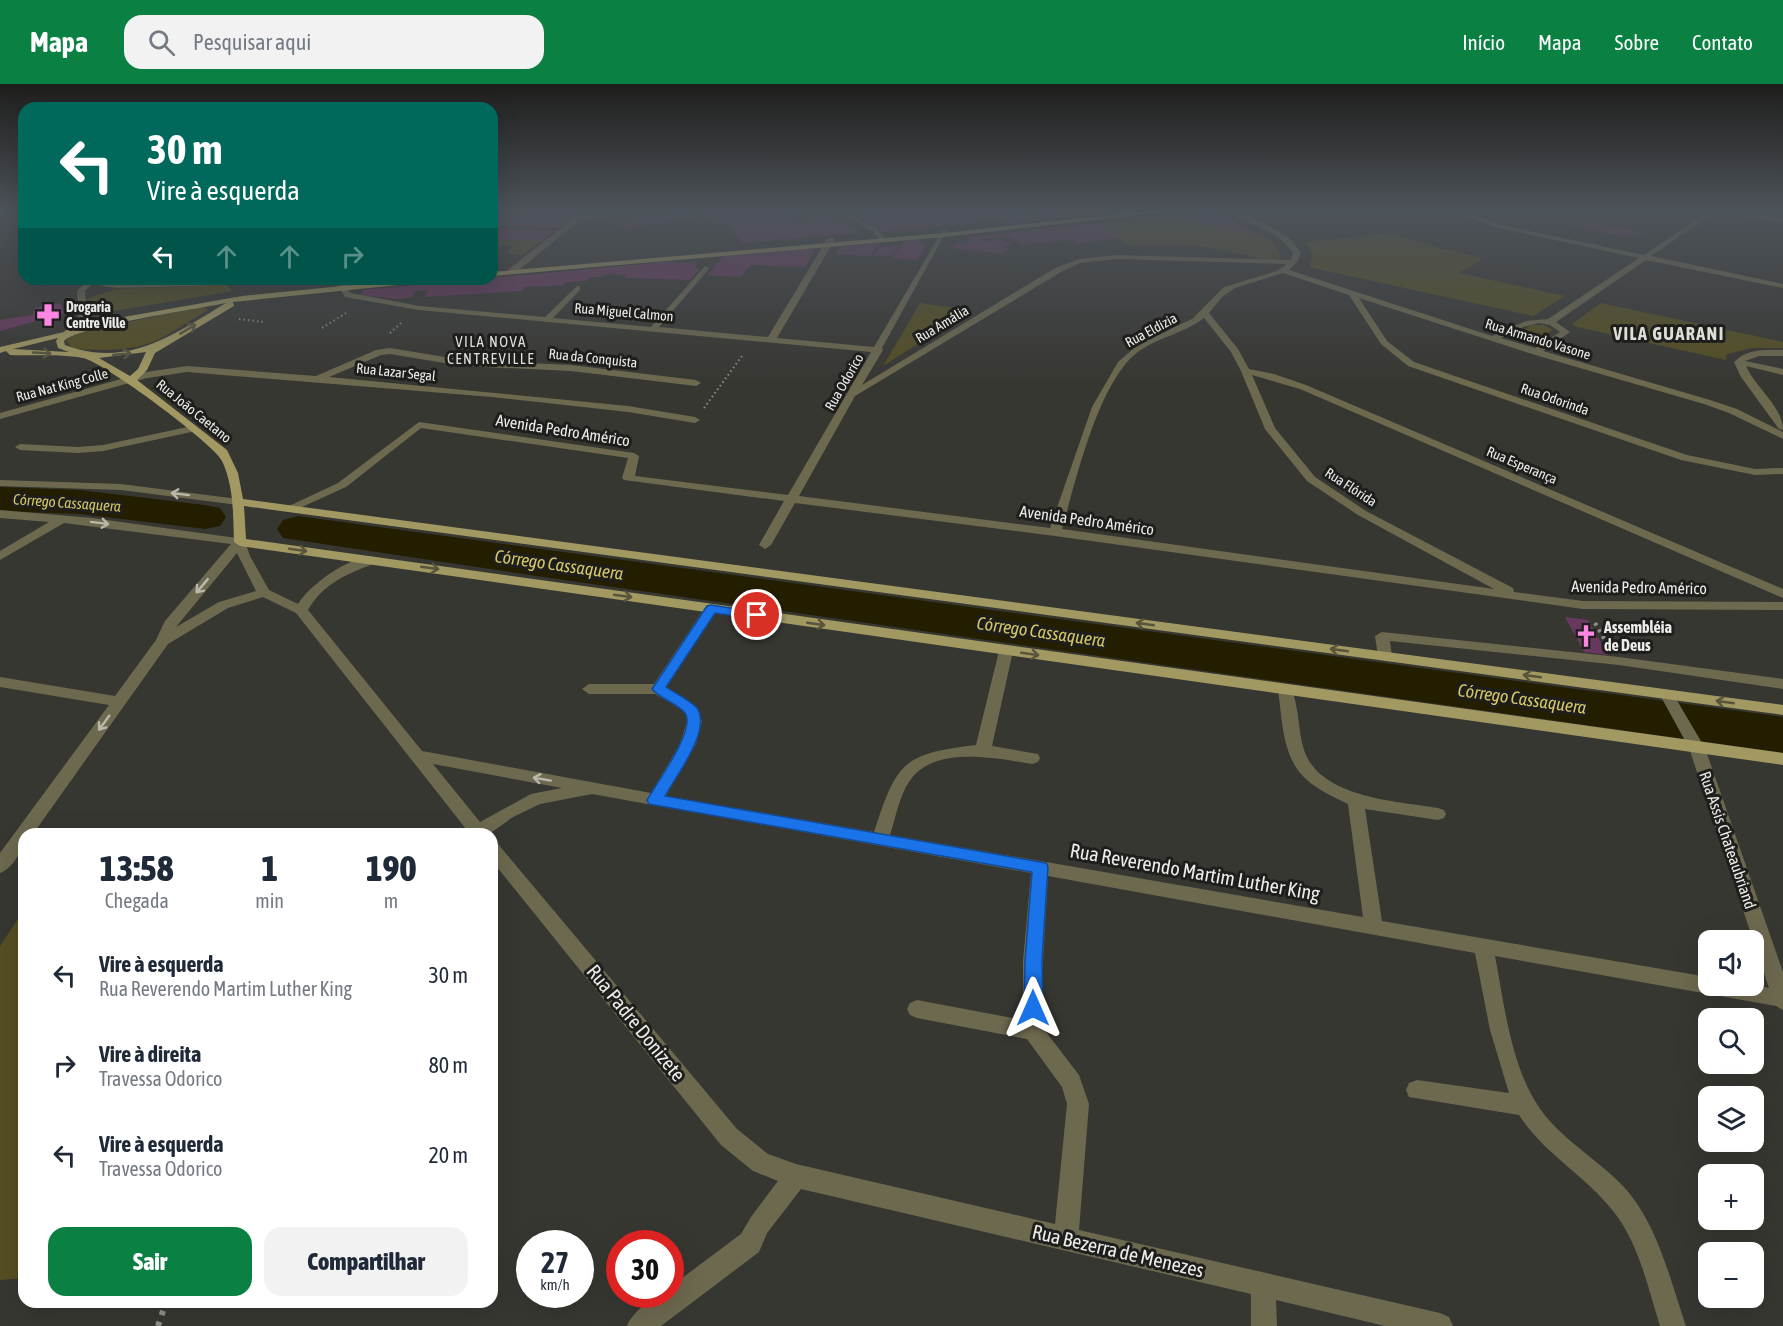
<!DOCTYPE html>
<html lang="pt">
<head>
<meta charset="utf-8">
<style>
  body { margin:0; font-family:"Asap Condensed",sans-serif; background:#f2f2f3; color:#1f2937; height:100vh; display:flex; flex-direction:column; font-size:22px; white-space:nowrap }
  * { box-sizing:border-box; margin:0 }
  p { font-size:20px; color:#747a83 }
  .icon { flex:none; width:33px; height:33px; fill:none; stroke:currentColor; stroke-width:2; stroke-linecap:round; stroke-linejoin:round }
  .map { position:relative; flex:1; overflow:hidden }
  .drawer { position:absolute; left:18px; top:744px; width:480px; height:480px; display:flex; flex-direction:column; background:#fff; border-radius:18px; box-shadow:0 6px 24px #0002 }
  .drawer>* { flex:none }
  .top-card { position:absolute; left:18px; top:18px; width:480px; height:183px; border-radius:18px; box-shadow:0 6px 24px #0002; background:#00695c; color:#fff; overflow:hidden }
  .controls { position:absolute; left:1698px; top:846px; display:grid; gap:12px }
  .controls a { display:grid; place-items:center; width:66px; height:66px; border-radius:12px; background:#fff; box-shadow:0 6px 24px #0002; font-size:30px }
  .speed { position:absolute; left:516px; top:1146px; display:flex; gap:12px; font-size:30px; font-weight:700; text-align:center }
  .speed>* { display:grid; place-content:center; width:78px; height:78px; border-radius:50%; background:#fff; box-shadow:0 6px 24px #0002; line-height:1 }
  .speed small { font-size:15px; font-weight:400 }
  .speed .limit { border:9px solid #d22; background:#fff; color:#111 }
  .pin { position:absolute; display:grid; place-items:center; width:51px; height:51px; color:#fff; margin:-26px; border:3px solid #fff; border-radius:50%; box-shadow:0 2px 6px #0007 }
  .me { position:absolute; width:66px; margin:-33px; rotate:0deg; stroke-linejoin:round; filter:drop-shadow(0 0 4px #0008) }
  .turn { display:flex; align-items:center; gap:21px; height:126px; padding:0 30px; font-size:27px }
  .turn .icon { width:78px; height:78px; stroke-width:2.5 }
  .turn b { display:block; font-size:42px; line-height:51px }
  .lanes { display:flex; align-items:center; height:57px; padding:0 30px; background:#0003; justify-content:center; gap:30px; direction:ltr }
  .lanes .off { opacity:.35 }
  .eta { display:flex; justify-content:space-evenly; align-items:center; height:102px; text-align:center }
  .eta b { font-size:36px; font-weight:800; line-height:42px }
  .cta { display:flex; gap:12px; margin-top:auto; padding:12px 30px }
  .cta a { flex:1; height:69px; border-radius:18px; background:#0b8043; color:#fff; font-size:24px; font-weight:800; line-height:69px; text-align:center }
  .cta a+a { background:#f2f2f3; color:#1f2937 }
  ul { padding:0; list-style:none }
  li { display:flex; align-items:center; gap:18px; height:90px; padding:0 30px }
  li div { flex:1 }
  li b { display:block; font-size:22px }
  li em { font-style:normal }
  header { display:flex; align-items:center; gap:36px; box-sizing:border-box; height:84px; padding:0 30px; background:#0b8043; color:#fff }
  header strong { font-size:28px }
  nav { display:flex; gap:33px; margin-inline-start:auto; font-size:21px }
  .search { width:420px; height:54px; background:#f2f2f3; display:flex; align-items:center; gap:15px; box-sizing:border-box; padding:0 21px; border-radius:18px; color:#747a83; font-size:22px }
  .map>svg:first-child { display:block }
  .green { fill:#554e22 }
  .lines { fill:none; stroke-linecap:round; stroke-linejoin:round }
  .river { fill:#241e00; fill-rule:evenodd }
  .building { fill:#69385f }
  .path-far2 { stroke:#8d8d89; stroke-width:2; stroke-dasharray:1.5 3; stroke-linecap:butt }
  .path-far1 { stroke:#8d8d89; stroke-width:4; stroke-dasharray:3 4.5; stroke-linecap:butt }
  .path { stroke:#8d8d89; stroke-width:6; stroke-dasharray:4.5 7; stroke-linecap:butt }
  .minor { fill:#6d694f; fill-rule:evenodd }
  .major { fill:#a29962; fill-rule:evenodd }
  .oneway { stroke:#59553c }
  .oneway2 { stroke:#bab8ab }
  .route { fill:#1a73e8; stroke:#114b97; stroke-width:1.5 }
  .labels { text-anchor:middle; stroke-width:6; stroke-linejoin:round; paint-order:stroke }
  .far-poi-label { font-size:14px; font-weight:bold; fill:#edece9; stroke:#1e1e1c; text-anchor:start }
  .far-street-label { font-size:14px; fill:#edece9; stroke:#1e1e1c }
  .far-neighbourhood-label { font-size:15px; letter-spacing:1.5px; fill:#dfdfd9; stroke:#1e1e1c }
  .far-water-label { font-size:15px; font-style:italic; fill:#d6c768; stroke:#1e1e1c }
  .street-label { font-size:16px; fill:#edece9; stroke:#1e1e1c }
  .poi-label { font-size:16px; font-weight:bold; fill:#edece9; stroke:#1e1e1c; text-anchor:start }
  .far-district-label { font-size:18px; font-weight:bold; letter-spacing:1.5px; fill:#dfdfd9; stroke:#1e1e1c }
  .water-label { font-size:18px; font-style:italic; fill:#d6c768; stroke:#1e1e1c }
  .near-street-label { font-size:20px; fill:#edece9; stroke:#1e1e1c }
</style>
</head>
<body>
<header>
<strong>Mapa</strong>
<div class="search"><svg class="icon" aria-label="search" viewBox="0 0 24 24"><circle cx="10" cy="10" r="6"/><path d="M15 15l6 6"/></svg>Pesquisar aqui</div>
<nav><a>Início</a><a>Mapa</a><a>Sobre</a><a>Contato</a></nav>
</header>
<div class="map">
<svg width="1783" height="1242" viewBox="0 0 1783 1242">
  <rect width="100%" height="100%" fill="#373732"/>
  <path class="green" d="M1041,125H1140L1144,126L1072,133Z
    M1171,133L1262,151L1273,158L1281,171L1280,174L1271,176L1195,161H1128L1099,139Z
    M1391,149L1439,164L1483,174L1459,189L1565,212L1533,232L1309,183L1313,171L1305,158Z
    M492,156H543L522,171L508,170L511,162L492,161Z
    M226,201L233,207L96,230L87,215L115,205Z
    M920,219L971,226L883,282Z
    M1601,219L1783,258V264H1752L1727,270L1726,276L1577,243L1572,240Z
    M193,224H206L208,226C190,236 173,249 155,257C129,268 100,266 72,265L66,256L79,249Z
    M1531,241H1544L1553,246L1532,260L1511,255Z
    M24,826V1194L0,1196V862Z"/>
  <g class="lines">
    <path class="river" d="M0,403L80,406L205,421L220,424L226,433L220,442L205,445L80,430L0,427Z
      M298,432L1783,633V669L564,496L283,454L277,445L283,436Z"/>
  </g>
  <path class="building" d="M492,125H582L558,144L492,141Z
    M695,125H819L823,128L791,132L797,137L831,132L860,149L741,159L729,139L716,140Z
    M896,125H1011L1030,131L1043,130L1025,125H1041L1066,132L1006,140L1003,137L995,138L989,135L973,137L977,139L883,148L853,131Z
    M688,127L698,135L634,142L637,144L626,146L616,137Z
    M1207,129L1222,131L1260,151L1172,133Z
    M1569,135L1638,147L1635,148L1643,150L1639,153L1631,151L1627,154L1562,139Z
    M1099,139L1119,154L1077,160L1073,156L1021,160L1011,153L986,155L978,156L986,158L996,155L1013,159L1003,163L1009,164L1002,170L951,164L956,159L964,160L971,154L965,153Z
    M492,145L554,147L543,156H492Z
    M916,156L927,161L917,176L892,174L905,157Z
    M879,159L870,172L835,170L840,163Z
    M900,161L892,172L873,171L880,163Z
    M816,164L805,183L751,181L740,193L707,191L724,172Z
    M676,177V179L697,178L695,184H700L690,196L623,194L627,191L605,190L602,193H591L585,197L564,198V201L524,203L523,207L424,213L428,206L415,207L412,213L397,215L361,211L363,206L373,205Z
    M60,219L65,229L0,247V236L32,231L35,224Z
    M1565,533L1588,536L1608,571L1584,568Z"/>
  <g class="lines">
    <path class="path-far2" d="M239,235L264,238
      M322,244L346,229
      M390,249L402,238
      M704,324L742,272"/>
    <path class="path-far1" d="M1595,539L1605,556"/>
    <path class="path" d="M158,1242L166,1218"/>
    <path class="minor" d="M0,125H7L0,128Z
      M585,125H593L585,132L634,125H655L579,137L514,190H508V186Z
      M833,125H874L850,130L877,145L887,156L881,157L873,147Z
      M1220,125C1237,125 1275,143 1289,154C1294,158 1297,164 1301,169L1297,178L1289,186L1492,252L1526,237L1548,235L1639,174L1498,144L1446,125H1456L1502,141L1644,171L1711,125H1730L1783,135V139L1717,127L1651,172L1783,200V204L1646,176L1556,238L1570,248L1543,267L1710,316L1737,325L1783,348V355L1729,329L1704,320L1532,270L1359,214L1387,257L1414,278L1687,371L1755,385L1783,384V390L1755,391L1681,376L1408,282L1381,260L1349,211L1283,189L1235,204L1222,213L1209,229L1238,265L1249,285L1274,290L1306,301L1783,505V514L1300,305L1252,291L1275,344L1315,393L1366,427L1513,504L1514,508L1583,517L1783,518V526L1583,525L1055,452L795,419L771,461L765,465L759,461L784,417L624,396L622,394L628,374L421,344L346,403L291,428L285,425L287,423L338,399L419,338L634,369L639,372L635,392L788,411L871,268L419,226L345,213L339,204L341,198L116,204L92,200L85,207L87,232L81,240L74,238L79,232L77,207L89,195L116,200L349,195L347,204L351,209L419,222L545,233L577,202H580V206L553,234L651,243L705,182L709,184L708,186L659,243L768,253L827,155L831,153L835,155L777,254L874,263L942,147L947,146L882,264L883,266L862,301L1055,184L1079,175L1116,171L1291,176L1293,169C1277,144 1244,140 1220,125ZM1116,175L1287,180L1277,187L1224,203L1192,235L1140,259L1118,278L1092,323L1050,444L799,412L855,312L1061,188L1080,179ZM1204,234L1231,268L1241,287L1265,345L1307,397L1358,431L1494,505L1062,445C1076,397 1098,297 1139,267C1159,253 1185,249 1204,234ZM1539,239L1550,241L1560,248L1535,264L1501,254L1523,243Z
      M390,264L463,276L571,281L696,296L701,299L696,302L571,287L463,282L390,270L381,271L329,293L628,322L695,333L700,336L695,339L628,328L492,313L187,288L147,294L0,335V329L146,288L187,282L316,292L376,266Z
      M1783,266V272H1759L1745,277L1783,285V291L1746,282C1755,303 1783,323 1783,346L1779,345L1741,293L1734,278C1747,264 1766,266 1783,266Z
      M192,342L196,343V347L103,367L78,369L20,366L15,363L20,360L78,363L103,361Z
      M0,396L121,400L238,415L244,418L238,421L121,406L0,402Z
      M0,426L92,434L244,455L250,472L269,506L298,520C309,501 355,468 376,473L378,476L376,479C349,489 323,499 308,526L422,667L651,709L680,660L687,637L686,630L676,622L655,610H589L582,605L589,600H654L706,522H716L718,525L666,603L695,622L702,637L696,660L666,712L874,748C897,678 902,670 976,661L999,567L1006,563L1011,564L1013,567L992,662L1038,670L1040,674L1038,678L1032,680C996,674 932,661 909,698C899,713 896,733 890,751L1363,833L1348,720C1332,712 1313,704 1301,690C1282,668 1282,633 1278,606L1280,603H1290C1299,618 1298,647 1304,666C1320,714 1396,717 1438,724L1444,726L1446,730L1444,734L1438,736L1365,725L1382,837L1708,893V902L1754,901L1769,904L1689,664L1660,611L1667,606L1672,608L1705,664L1783,888V926L1776,922L1495,872C1504,919 1510,975 1535,1017C1555,1051 1592,1071 1620,1099C1657,1136 1669,1193 1686,1242H1660C1648,1204 1639,1159 1613,1127C1585,1091 1544,1070 1519,1031L1409,1013L1406,1006L1409,999L1417,996L1509,1009L1490,946L1475,869L1048,792L1043,877V944L1079,991L1089,1020L1079,1146L1440,1229L1449,1233L1453,1242H1385L1276,1216L1277,1242H1251V1210L801,1105L767,1149L759,1168L661,1242H627C633,1227 655,1210 670,1210V1203L741,1150L751,1133L778,1097L753,1087L721,1061L492,777V758L498,760L737,1045L768,1070L796,1080L1055,1140L1067,1020L1062,1003L1027,955L917,934L910,931L907,925L910,919L917,916L1023,936V877L1031,789L592,710L540,720L513,733L489,750H470L296,529L263,513L228,524L168,560L33,750H24C24,764 14,784 0,789V769L109,621L0,603V593L115,612L156,556L165,537L231,460L64,439L0,476V467L49,438L0,434ZM237,469L256,507L219,518L176,543ZM433,680L562,704L531,710L480,738Z
      M1382,548L1619,573L1783,595V605L1619,581L1390,557L1392,572L1385,576L1378,572L1375,552Z"/>
    <path class="major" d="M1165,125H1190L944,153L492,192V188L944,149Z
      M413,195H441L437,197L233,218L234,222L155,269L147,286L137,296L227,366L238,389L243,415L1783,621V631L244,422L246,455L1783,669V681L240,462L234,458C233,431 234,402 222,377C214,360 104,278 83,274C62,270 32,272 10,271L6,267L0,269V263L64,248L78,235L82,238L76,245L118,234L242,212ZM226,219C174,250 128,285 65,261L64,257C79,242 198,225 226,219ZM58,254L56,257L58,264L69,268L13,265ZM146,268L138,285L130,292L99,274Z"/>
  </g>
  <defs><path id="oneway-shaft" d="M-6 0H5M1.5-3L5.5 0L1.5 3" fill="none" stroke-width="1.6" stroke-linecap="round" stroke-linejoin="round" transform="scale(1.5)"/></defs>
  <g class="oneway">
    <use href="#oneway-shaft" transform="translate(188 245) rotate(-31)"/>
    <use href="#oneway-shaft" transform="translate(42 269) rotate(3)"/>
    <use href="#oneway-shaft" transform="translate(122 270) rotate(-6)"/>
    <use href="#oneway-shaft" transform="translate(298 466) rotate(8)"/>
    <use href="#oneway-shaft" transform="translate(430 484) rotate(8)"/>
    <use href="#oneway-shaft" transform="translate(623 512) rotate(8)"/>
    <use href="#oneway-shaft" transform="translate(816 540) rotate(8)"/>
    <use href="#oneway-shaft" transform="translate(1145 540) rotate(-172)"/>
    <use href="#oneway-shaft" transform="translate(1339 566) rotate(-172)"/>
    <use href="#oneway-shaft" transform="translate(1030 570) rotate(8)"/>
    <use href="#oneway-shaft" transform="translate(1532 592) rotate(-172)"/>
    <use href="#oneway-shaft" transform="translate(1725 618) rotate(-172)"/>
  </g>
  <g class="oneway2">
    <use href="#oneway-shaft" transform="translate(180 410) rotate(-173)"/>
    <use href="#oneway-shaft" transform="translate(100 439) rotate(7)"/>
    <use href="#oneway-shaft" transform="translate(202 502) rotate(130)"/>
    <use href="#oneway-shaft" transform="translate(104 639) rotate(126)"/>
    <use href="#oneway-shaft" transform="translate(542 695) rotate(-170)"/>
  </g>
  <linearGradient id="sky" x2="0" y2="1"><stop stop-color="#1e1e1c"/><stop offset="0.42" stop-color="#4d535a"/><stop offset="1" stop-color="#4d535a" stop-opacity="0"/></linearGradient>
  <rect width="1783" height="299" fill="url(#sky)"/>
  <path class="route" d="M711,521L757,528L763,531L757,535L715,529L666,603C675,609 690,616 697,624C712,646 676,692 665,712L1046,779L1048,783L1042,877L1043,924L1040,929L1033,932L1027,929L1024,924L1025,877L1032,788L649,720L647,716C656,700 697,644 685,629C677,619 660,615 652,605L707,522Z"/>
  <defs>
    <g id="pharmacy-bare" transform="scale(1.8)"><path d="M-2-6h4v4h4v4h-4v4h-4v-4h-4v-4h4Z" fill="#fc86e3" stroke="#1e1e1c" stroke-width="2.5" paint-order="stroke"/></g>
    <g id="church-bare" transform="scale(1.8)"><path d="M-1.2-6h2.4v3.5h3.3v2.4h-3.3V6h-2.4V-.1h-3.3v-2.4h3.3Z" fill="#fc86e3" stroke="#1e1e1c" stroke-width="2.5" paint-order="stroke"/></g>
  </defs>
  <g fill-rule="evenodd">
    <use href="#pharmacy-bare" x="48" y="231"/>
    <use href="#church-bare" x="1586" y="552"/>
  </g>
  <g class="labels">
    <g class="far-poi-label">
      <text x="66" y="228">Drogaria<tspan x="66" dy="16">Centre Ville</tspan></text>
    </g>
    <g class="far-street-label">
      <text transform="translate(624 228) rotate(5)" y="5">Rua Miguel Calmon</text>
      <text transform="translate(942 240) rotate(-31)" y="5">Rua Amália</text>
      <text transform="translate(1151 246) rotate(-28)" y="5">Rua Eldizia</text>
      <text transform="translate(1538 255) rotate(17)" y="5">Rua Armando Vasone</text>
      <text transform="translate(593 274) rotate(6)" y="5">Rua da Conquista</text>
      <text transform="translate(396 288) rotate(6)" y="5">Rua Lazar Segal</text>
      <text transform="translate(844 298) rotate(-60)" y="5">Rua Odorico</text>
      <text transform="translate(62 301) rotate(-15)" y="5">Rua Nat King Colle</text>
      <text transform="translate(1555 315) rotate(19)" y="5">Rua Odorinda</text>
      <text transform="translate(194 327) rotate(39)" y="5">Rua João Caetano</text>
      <text transform="translate(1522 381) rotate(23)" y="5">Rua Esperança</text>
      <text transform="translate(1351 403) rotate(33)" y="5">Rua Flórida</text>
    </g>
    <g class="far-neighbourhood-label">
      <text x="491" y="263">VILA NOVA<tspan x="491" dy="17">CENTREVILLE</tspan></text>
    </g>
    <g class="far-water-label">
      <text transform="translate(67 419) rotate(4)" y="5">Córrego Cassaquera</text>
    </g>
    <g class="street-label">
      <text transform="translate(563 346) rotate(9)" y="6">Avenida Pedro Américo</text>
      <text transform="translate(1087 436) rotate(8)" y="6">Avenida Pedro Américo</text>
      <text transform="translate(1639 503) rotate(1)" y="6">Avenida Pedro Américo</text>
      <text transform="translate(1728 756) rotate(71)" y="6">Rua Assis Chateaubriand</text>
    </g>
    <g class="poi-label">
      <text x="1604" y="549">Assembléia<tspan x="1604" dy="18">de Deus</tspan></text>
    </g>
    <g class="far-district-label">
      <text x="1669" y="256">VILA GUARANI</text>
    </g>
    <g class="water-label">
      <text transform="translate(559 481) rotate(8)" y="6">Córrego Cassaquera</text>
      <text transform="translate(1041 548) rotate(8)" y="6">Córrego Cassaquera</text>
      <text transform="translate(1522 615) rotate(8)" y="6">Córrego Cassaquera</text>
    </g>
    <g class="near-street-label">
      <text transform="translate(1195 788) rotate(10)" y="7">Rua Reverendo Martim Luther King</text>
      <text transform="translate(636 939) rotate(51)" y="7">Rua Padre Donizete</text>
      <text transform="translate(1118 1167) rotate(13)" y="7">Rua Bezerra de Menezes</text>
    </g>
  </g>
</svg>
<div class="controls">
<a><svg class="icon" aria-label="sound" viewBox="0 0 24 24"><path d="M4 9h4l5-4v14l-5-4H4zM17 9q2 3 0 6"/></svg></a>
<a><svg class="icon" aria-label="search" viewBox="0 0 24 24"><circle cx="10" cy="10" r="6"/><path d="M15 15l6 6"/></svg></a>
<a><svg class="icon" aria-label="layers" viewBox="0 0 24 24"><path d="M12 4l9 5-9 5-9-5zM3 14l9 5 9-5"/></svg></a>
<a>+</a>
<a>−</a>
</div>
<div class="speed"><div>27<small>km/h</small></div><div class="limit">30</div></div>
<div class="pin" style="left:757px;top:531px;background:#d93025"><svg class="icon" aria-label="arrive" viewBox="0 0 24 24"><path d="M6 21V4h12l-3 4 3 4H6"/></svg></div>
<svg class="me" style="left:1033px;top:924px" viewBox="-20 -20 40 40"><path d="M0-17L14 15 0 8-14 15z" fill="#1a73e8" stroke="#fff" stroke-width="4"/></svg>
<div class="top-card">
<div class="turn"><svg class="icon" aria-label="left" viewBox="0 0 24 24"><path d="M17 20v-9H6M10 6l-5 5 5 5"/></svg><div><b>30 m</b>Vire à esquerda</div></div>
<div class="lanes"><svg class="icon" aria-label="left" viewBox="0 0 24 24"><path d="M17 20v-9H6M10 6l-5 5 5 5"/></svg><svg class="icon off" aria-label="ahead" viewBox="0 0 24 24"><path d="M12 20V5M6 11l6-6 6 6"/></svg><svg class="icon off" aria-label="ahead" viewBox="0 0 24 24"><path d="M12 20V5M6 11l6-6 6 6"/></svg><svg class="icon off" aria-label="right" viewBox="0 0 24 24"><path d="M7 20v-9h11M14 6l5 5-5 5"/></svg></div>
</div>
<section class="drawer">
<div class="eta">
<div><b>13:58</b><p>Chegada</p></div>
<div><b>1</b><p>min</p></div>
<div><b>190</b><p>m</p></div>
</div>
<ul>
<li><svg class="icon" aria-label="left" viewBox="0 0 24 24"><path d="M17 20v-9H6M10 6l-5 5 5 5"/></svg><div><b>Vire à esquerda</b><p>Rua Reverendo Martim Luther King</p></div><em>30 m</em></li>
<li><svg class="icon" aria-label="right" viewBox="0 0 24 24"><path d="M7 20v-9h11M14 6l5 5-5 5"/></svg><div><b>Vire à direita</b><p>Travessa Odorico</p></div><em>80 m</em></li>
<li><svg class="icon" aria-label="left" viewBox="0 0 24 24"><path d="M17 20v-9H6M10 6l-5 5 5 5"/></svg><div><b>Vire à esquerda</b><p>Travessa Odorico</p></div><em>20 m</em></li>
</ul>
<div class="cta"><a>Sair</a><a>Compartilhar</a></div>
</section>
</div>
</body>
</html>
